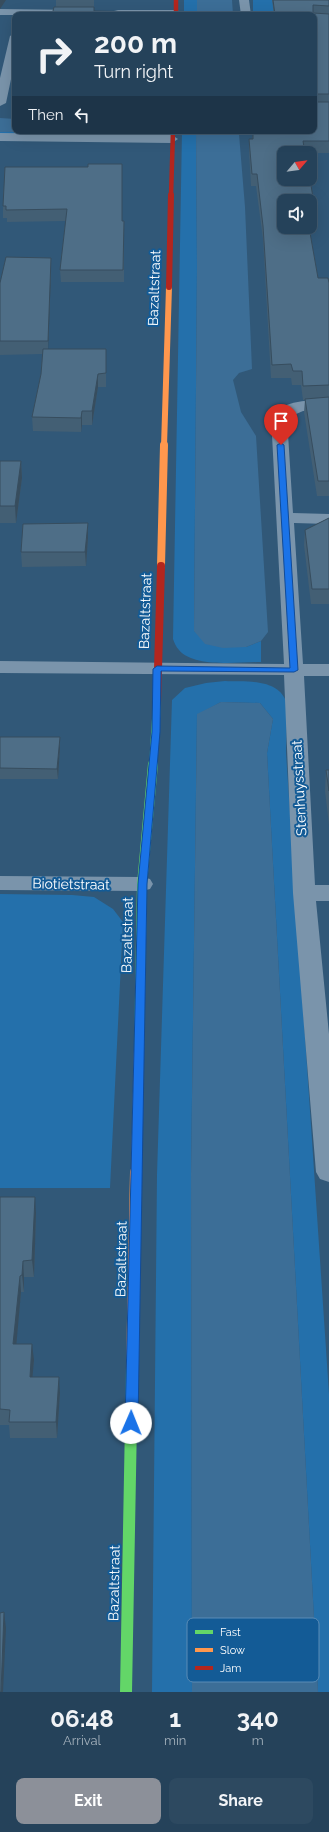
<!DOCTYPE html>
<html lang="en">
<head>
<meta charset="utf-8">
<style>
  body { margin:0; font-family:Raleway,sans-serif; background:#2d4960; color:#f1f3f6; height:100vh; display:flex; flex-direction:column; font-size:15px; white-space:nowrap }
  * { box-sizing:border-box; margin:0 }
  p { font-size:13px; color:#a3b0bb }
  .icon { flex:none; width:22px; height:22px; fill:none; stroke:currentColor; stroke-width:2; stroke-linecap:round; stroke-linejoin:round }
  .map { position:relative; height:1692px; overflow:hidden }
  .sheet { display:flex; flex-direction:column; background:#25425a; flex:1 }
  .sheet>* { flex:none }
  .banner { position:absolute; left:12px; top:12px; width:305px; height:122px; border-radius:8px; box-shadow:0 4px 16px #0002,0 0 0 1px #425b70; background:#25425a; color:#f1f3f6; overflow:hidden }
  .needle { width:26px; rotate:61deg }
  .fabs { position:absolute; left:277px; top:146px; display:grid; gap:8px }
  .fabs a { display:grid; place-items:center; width:40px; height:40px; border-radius:8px; background:#25425a; box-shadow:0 4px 16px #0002,0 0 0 1px #425b70; font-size:20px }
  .pin { position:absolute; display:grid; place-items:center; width:34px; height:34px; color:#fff; margin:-41px -17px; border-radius:50% 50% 50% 0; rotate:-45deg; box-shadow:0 0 4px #0007 }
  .pin .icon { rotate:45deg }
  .me { position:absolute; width:44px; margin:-22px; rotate:1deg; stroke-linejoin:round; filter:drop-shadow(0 0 3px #0008) }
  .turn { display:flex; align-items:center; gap:14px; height:84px; padding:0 16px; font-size:18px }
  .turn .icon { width:52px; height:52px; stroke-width:2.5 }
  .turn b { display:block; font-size:28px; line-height:34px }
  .then { display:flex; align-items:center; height:38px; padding:0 16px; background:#0003; gap:8px; font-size:15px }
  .eta { display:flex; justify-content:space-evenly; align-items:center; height:68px; text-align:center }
  .eta b { font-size:24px; font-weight:700; line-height:28px }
  .cta { display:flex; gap:8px; margin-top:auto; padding:8px 16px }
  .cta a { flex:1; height:46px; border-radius:8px; background:#8c9099; color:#fff; font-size:16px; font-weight:700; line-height:46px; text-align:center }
  .cta a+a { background:#2d4960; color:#f1f3f6 }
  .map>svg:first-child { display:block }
  .green { fill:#2470ab }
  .water { fill:#3c6e97 }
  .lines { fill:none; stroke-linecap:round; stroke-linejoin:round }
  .street { fill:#7a94ab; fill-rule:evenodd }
  .fast-far2 { stroke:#63d668; stroke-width:8 }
  .fast-far1 { stroke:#63d668; stroke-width:10 }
  .fast { stroke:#63d668; stroke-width:12 }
  .slow-far3 { stroke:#ff974d; stroke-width:6 }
  .slow-far2 { stroke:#ff974d; stroke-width:8 }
  .slow-far1 { stroke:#ff974d; stroke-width:10 }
  .slow { stroke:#ff974d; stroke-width:12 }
  .jam-far2 { stroke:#b3261e; stroke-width:4.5 }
  .jam-far1 { stroke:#b3261e; stroke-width:6 }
  .jam { stroke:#b3261e; stroke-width:8 }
  .wall { fill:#435f74; fill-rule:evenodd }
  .shaded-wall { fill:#374d5e }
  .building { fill:#4e6e87; stroke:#374d5e }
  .route { fill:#1a73e8; stroke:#114b97 }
  .labels { text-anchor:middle; stroke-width:4; stroke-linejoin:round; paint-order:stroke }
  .street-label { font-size:14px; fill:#fff; stroke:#135b96 }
  .key { fill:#135b96; stroke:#5a8cb6; stroke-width:1 }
  .key-label { font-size:11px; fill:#fff }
</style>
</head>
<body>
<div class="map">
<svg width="329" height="1692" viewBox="0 0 329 1692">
  <rect width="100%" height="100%" fill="#315878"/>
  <path class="green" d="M184,0H197V15H184Z
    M253,0H311L314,15H256L253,12Z
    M161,131L154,136L0,135V132Z
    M182,131H196L197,266L194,631L246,647L261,641V662C239,662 194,668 179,650C176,647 174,642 173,639Z
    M225,681C245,682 277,678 286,701C288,707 286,744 286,753L329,1394V1692H318L267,753L273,719L260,703L221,702L197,715L191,1174L192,1692H152L157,1175L172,700L185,688L206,683Z
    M0,894L72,895L94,897L113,909L123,922L110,1188H0Z"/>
  <path class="water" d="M197,0H232L233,15H197Z
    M0,118L15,119V131H135L0,132Z
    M196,131H312L239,134L245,207L252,369L239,373L233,380L241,412L256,436L268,632L261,641L246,647L223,648L205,644L194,631L197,266Z
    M221,702L260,703L273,719L267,753L318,1692H192L191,1174L197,714Z"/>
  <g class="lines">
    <path class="street" d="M239,0H249L251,15H241Z
      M0,9L81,10L86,13L85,15H0Z
      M118,10H177L182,13L181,15H114L113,13L114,11Z
      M15,33V60L6,103L0,106V78L10,36Z
      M0,133L172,135L178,139L172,143L0,141Z
      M329,400V410L303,411L287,418L293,513L329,514V524L294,523L303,664H329V676H304L315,885H329V901H316L329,1034V1182L320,1179L316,1172L293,893L284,675L0,673V661L284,664L271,416C282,400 312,400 329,400Z
      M0,876L142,877L150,879L153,884L150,889L142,891L0,890Z"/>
    <path class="fast-far2" d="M153,765L157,703"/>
    <path class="fast-far1" d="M139,1049L142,884L153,764"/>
    <path class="fast" d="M126,1692L132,1367"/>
    <path class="slow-far3" d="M164,446L169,287"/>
    <path class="slow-far2" d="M161,566L164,445"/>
    <path class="slow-far1" d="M136,1173L139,1049"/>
    <path class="slow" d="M132,1367L136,1172"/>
    <path class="jam-far2" d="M176,0V15
      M171,196L173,131"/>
    <path class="jam-far1" d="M169,287L171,195"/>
    <path class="jam" d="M157,703L161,566"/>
  </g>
  <path class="wall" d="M56,0H94V11L52,15L56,7Z
    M272,0H329V153H284V179H310L314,204L315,215V227H309L318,278H328L329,283V496H317L304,412L305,400H303L301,385H292L291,378H271L263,239L256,186H251L249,151V139H252L253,131H314V15H274ZM284,201H310V227H284Z
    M5,167L122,221H124V282H61L60,270L66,221L7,222V218H3V206Z
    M51,258V270L48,349H106V387H98L92,425H82L81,432L33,431L32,417L41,374L42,354L0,355V283Z
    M0,461H21L22,478L16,523H0Z
    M329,518V604H311L304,545L305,530Z
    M88,538L86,566L22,567L21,552Z
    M0,737H60V748L58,779H0Z
    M326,770H329V825L325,791Z
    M0,1197L36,1213L34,1277H24V1292H21L16,1344L34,1360L32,1377L60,1393L57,1438H10L9,1425H0Z"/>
  <path class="shaded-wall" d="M0,0H6L0,9Z
    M51,258V270L48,354V341Z
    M98,374V387L92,425V411Z
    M82,411V425L81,432V418Z
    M21,461L22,478L16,523L15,506Z
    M88,523V538L86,566L85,552Z
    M60,737V748L58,779L57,769Z
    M35,1197L36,1213L34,1277L32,1260Z
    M23,1261L24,1277V1292L22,1275Z
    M20,1276L21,1292L15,1360L13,1344Z
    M32,1344L34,1360L31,1393L30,1377Z
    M59,1377L60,1393L57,1438L56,1422Z
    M4,1612L6,1628L3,1692H1Z"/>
  <path class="building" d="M273,0H329V6L313,5V13L329,14V94H314V15H275Z
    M54,7H94V11L148,12V15H52Z
    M314,102H329V141H303L305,153H284V179H310L314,204L315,215H310V201H284V227H309L318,278H328L329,283V385L303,386L302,371H293L291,364L272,365L263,226L257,174H252L249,139H253V131H314Z
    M88,164H122V221H124L123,270H60L67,209L6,210V206H3L5,167H88Z
    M6,257L51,258L48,341H0V283Z
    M43,349H106V373L98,374L92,411H82L81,418L32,417L41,374Z
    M329,397V481H318L305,399Z
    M0,461H21L15,506H0Z
    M329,518V589H312L305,530Z
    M88,523L85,552H21L23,524Z
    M0,737H60L57,769L0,768Z
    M326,770H329V791Z
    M0,1197H35L32,1260L23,1261L22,1275L20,1276L13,1344H32L30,1377H59L56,1422H9L10,1410L0,1409Z
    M4,1612L1,1692H0V1613Z"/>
  <path class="route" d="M281,443L284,445L298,670L294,672L161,671L160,732L147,884L138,1423L136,1427L131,1428L127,1427L125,1423L138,884L152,732L153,669L157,666L290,668L277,445Z"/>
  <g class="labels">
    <g class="street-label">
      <text transform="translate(154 288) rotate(-88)" y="5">Bazaltstraat</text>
      <text transform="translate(145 611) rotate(-88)" y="5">Bazaltstraat</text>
      <text transform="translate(299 788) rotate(-93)" y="5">Stenhuysstraat</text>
      <text transform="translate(71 884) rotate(1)" y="5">Biotietstraat</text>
      <text transform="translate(127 935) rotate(-89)" y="5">Bazaltstraat</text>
      <text transform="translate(121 1259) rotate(-89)" y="5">Bazaltstraat</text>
      <text transform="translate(114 1583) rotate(-89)" y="5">Bazaltstraat</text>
    </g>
  </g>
  <rect x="187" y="1618" width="132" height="64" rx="6" class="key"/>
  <rect x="195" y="1630" width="18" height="4" fill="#63d668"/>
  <rect x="195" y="1648" width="18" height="4" fill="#ff974d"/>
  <rect x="195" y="1666" width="18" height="4" fill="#b3261e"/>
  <g class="key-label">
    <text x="220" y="1636">Fast</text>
    <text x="220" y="1654">Slow</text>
    <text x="220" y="1672">Jam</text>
  </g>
</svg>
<div class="fabs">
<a><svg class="needle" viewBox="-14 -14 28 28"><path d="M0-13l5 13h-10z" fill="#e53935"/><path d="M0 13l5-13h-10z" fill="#a3b0bb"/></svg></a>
<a><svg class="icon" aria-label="sound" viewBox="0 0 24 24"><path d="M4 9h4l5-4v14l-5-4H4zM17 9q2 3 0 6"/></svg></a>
</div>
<div class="pin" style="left:281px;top:445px;background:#d93025"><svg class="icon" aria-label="arrive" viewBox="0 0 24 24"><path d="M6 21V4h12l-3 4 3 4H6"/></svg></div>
<svg class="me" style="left:131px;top:1423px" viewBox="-20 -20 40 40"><circle r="19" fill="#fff"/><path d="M0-13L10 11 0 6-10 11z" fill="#1a73e8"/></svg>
<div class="banner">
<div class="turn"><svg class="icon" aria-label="right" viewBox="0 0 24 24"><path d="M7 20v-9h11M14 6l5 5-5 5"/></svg><div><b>200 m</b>Turn right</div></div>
<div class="then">Then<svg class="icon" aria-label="left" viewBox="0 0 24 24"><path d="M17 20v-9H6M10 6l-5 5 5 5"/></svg></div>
</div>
</div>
<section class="sheet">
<div class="eta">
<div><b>06:48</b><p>Arrival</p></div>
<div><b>1</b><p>min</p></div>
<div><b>340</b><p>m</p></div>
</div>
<div class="cta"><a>Exit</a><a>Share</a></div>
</section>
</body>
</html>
